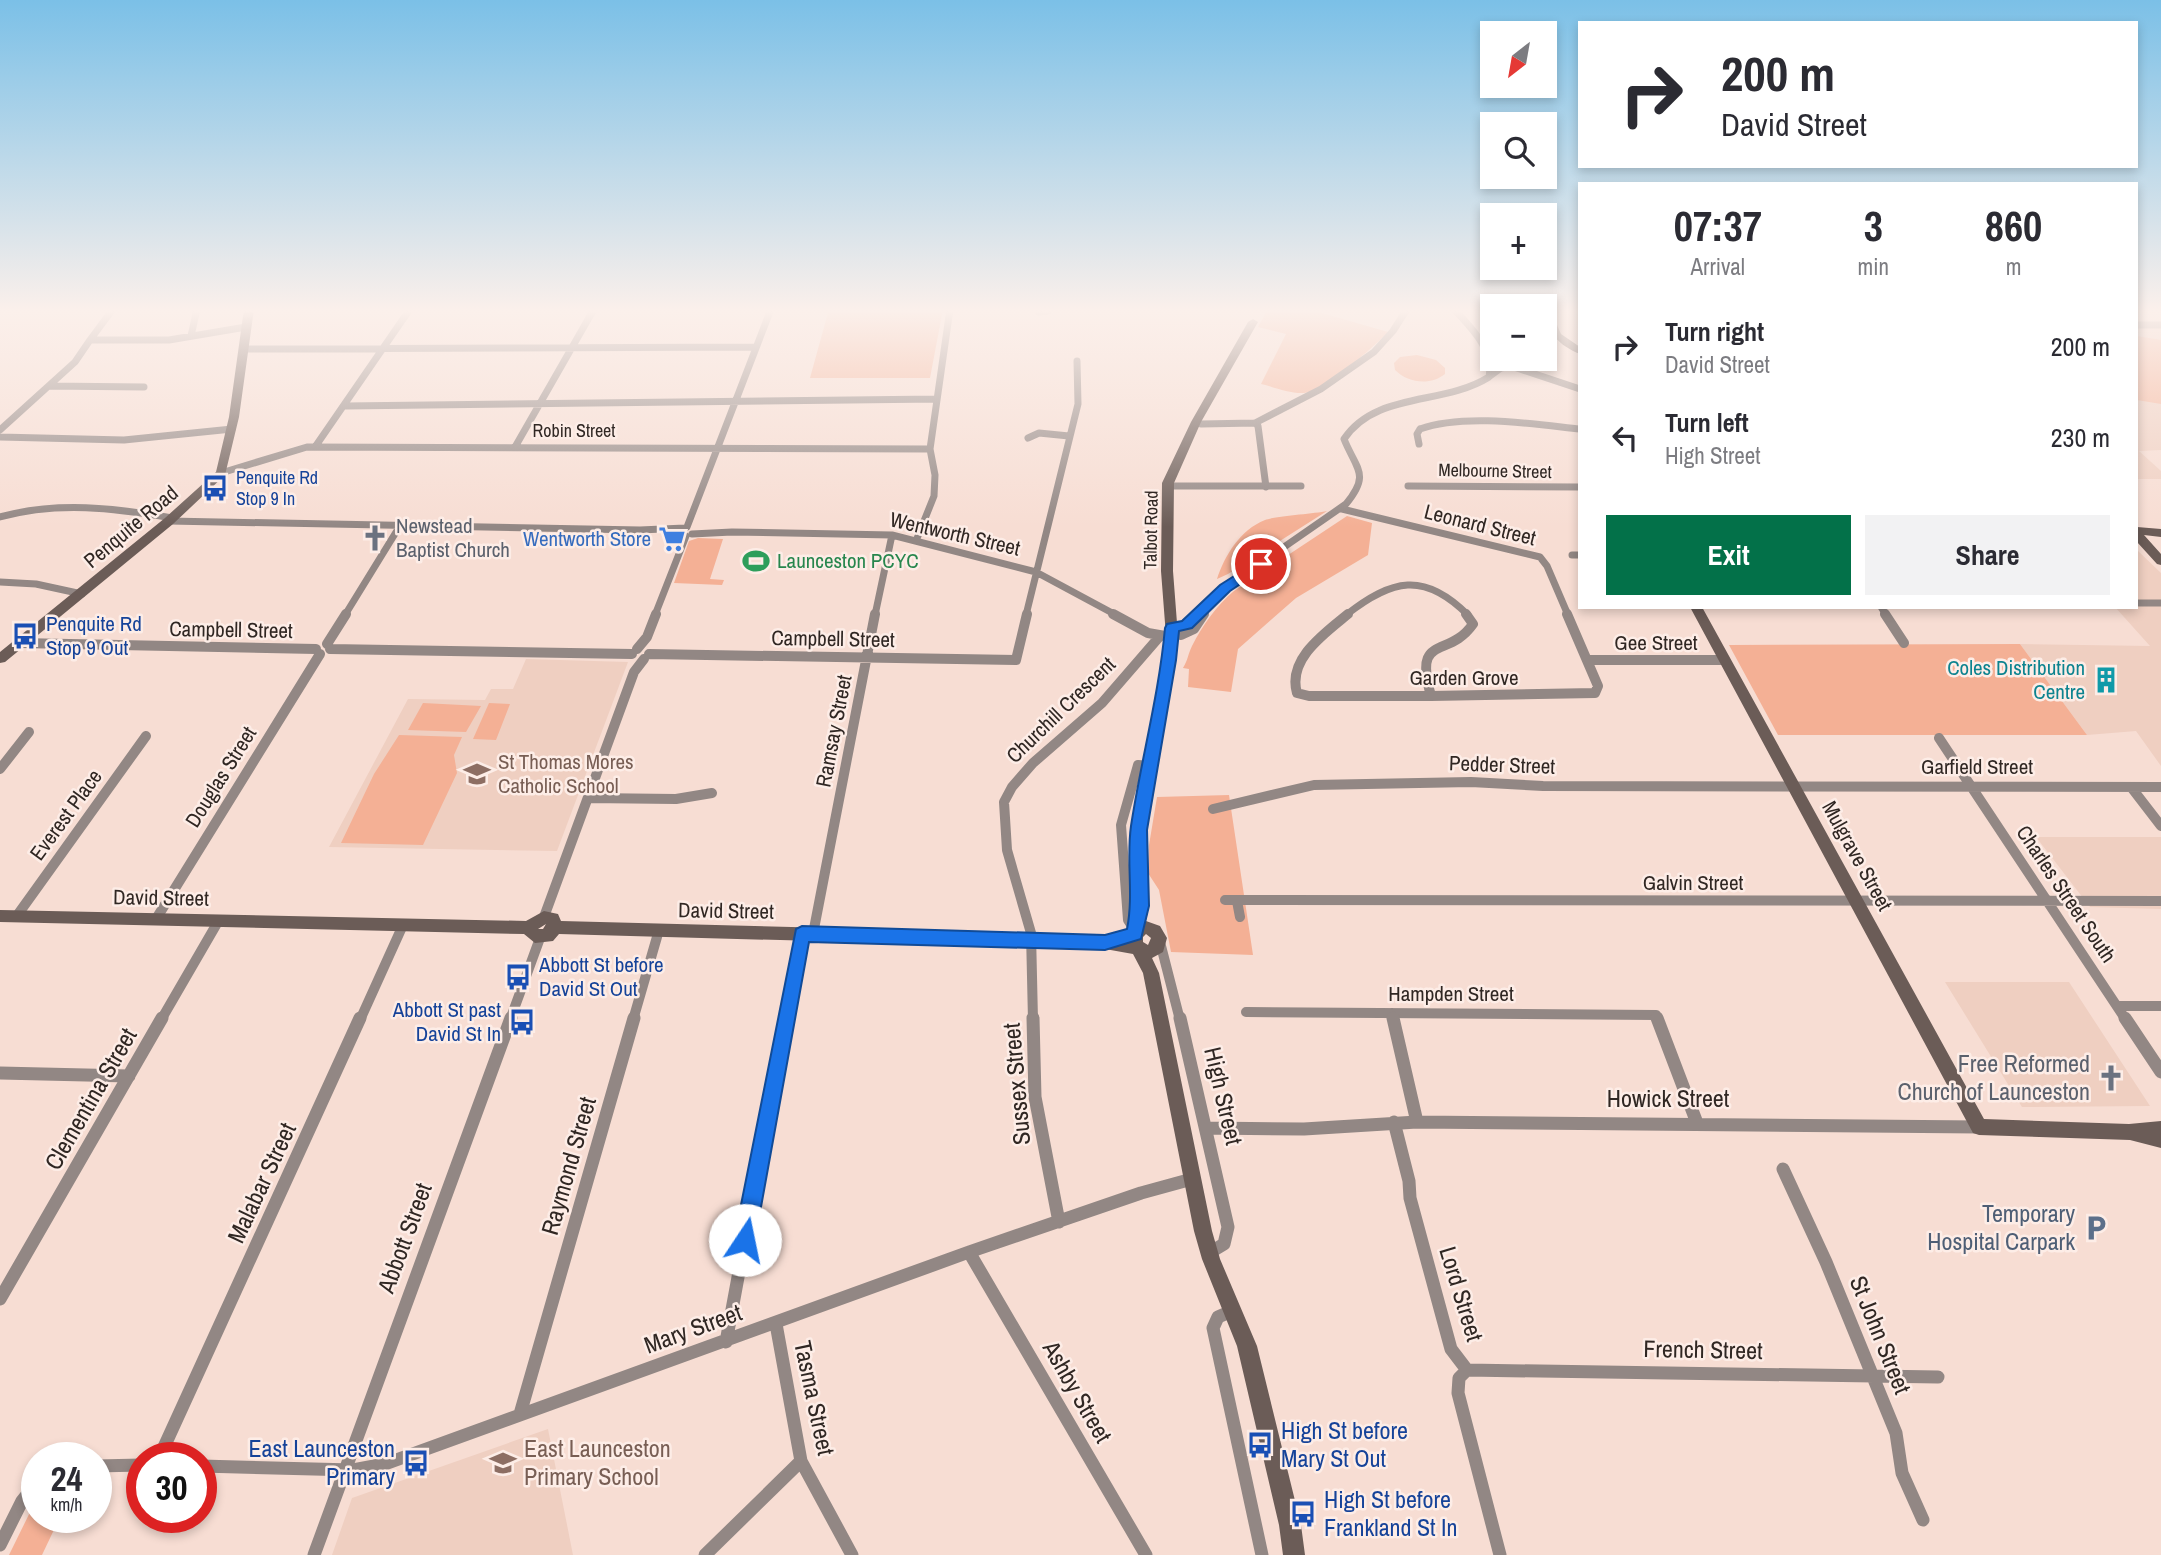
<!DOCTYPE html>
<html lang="en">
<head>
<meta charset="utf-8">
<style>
  body { margin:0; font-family:"Archivo Narrow",sans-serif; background:#f2f2f3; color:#2b2b33; height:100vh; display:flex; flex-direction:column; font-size:26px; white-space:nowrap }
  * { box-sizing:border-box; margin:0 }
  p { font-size:23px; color:#7c7c81 }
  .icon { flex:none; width:38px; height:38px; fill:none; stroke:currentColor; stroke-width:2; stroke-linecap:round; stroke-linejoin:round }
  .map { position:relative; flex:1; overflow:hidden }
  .panel { position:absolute; left:1578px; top:182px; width:560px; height:427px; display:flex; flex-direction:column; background:#fff; border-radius:0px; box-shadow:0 4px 10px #0003 }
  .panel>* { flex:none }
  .hud { position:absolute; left:1578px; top:21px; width:560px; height:147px; border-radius:0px; box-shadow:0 4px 10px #0003; background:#fff; color:#2b2b33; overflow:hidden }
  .needle { width:46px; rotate:211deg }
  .buttons { position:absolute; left:1480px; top:21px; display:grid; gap:14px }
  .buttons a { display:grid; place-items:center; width:77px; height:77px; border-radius:0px; background:#fff; box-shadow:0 4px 10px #0003; font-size:35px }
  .speed { position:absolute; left:21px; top:1442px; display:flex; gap:14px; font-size:35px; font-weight:700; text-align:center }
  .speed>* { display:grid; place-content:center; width:91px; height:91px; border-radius:50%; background:#fff; box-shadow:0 4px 10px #0003; line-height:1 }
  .speed small { font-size:18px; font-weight:400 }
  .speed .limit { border:10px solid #d22; background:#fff; color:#111 }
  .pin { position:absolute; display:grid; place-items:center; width:60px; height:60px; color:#fff; margin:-30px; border:4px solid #fff; border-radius:50%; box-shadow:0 2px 7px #0007 }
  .me { position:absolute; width:77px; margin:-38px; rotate:11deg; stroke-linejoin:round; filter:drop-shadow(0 0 5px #0008) }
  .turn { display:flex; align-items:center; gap:24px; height:147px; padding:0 28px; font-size:32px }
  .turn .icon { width:91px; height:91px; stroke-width:2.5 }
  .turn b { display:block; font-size:49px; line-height:60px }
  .eta { display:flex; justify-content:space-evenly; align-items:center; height:119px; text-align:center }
  .eta b { font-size:42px; font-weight:700; line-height:49px }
  .action { display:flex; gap:14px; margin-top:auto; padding:14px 28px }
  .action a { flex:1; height:80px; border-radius:0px; background:#037149; color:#fff; font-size:28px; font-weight:700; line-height:80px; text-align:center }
  .action a+a { background:#f2f2f3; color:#2b2b33 }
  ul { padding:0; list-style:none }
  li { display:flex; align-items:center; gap:21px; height:91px; padding:0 28px }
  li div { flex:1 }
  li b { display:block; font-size:26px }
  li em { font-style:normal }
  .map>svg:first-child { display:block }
  .built { fill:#efcfc1 }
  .green { fill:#f4b095 }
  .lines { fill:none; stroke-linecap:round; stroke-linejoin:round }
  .street-far2 { stroke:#928784; stroke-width:7 }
  .street-far1 { stroke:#928784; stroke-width:10 }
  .street { stroke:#928784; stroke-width:13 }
  .secondary { fill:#6b5c57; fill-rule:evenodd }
  .route { fill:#1a73e8; stroke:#114b97; stroke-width:2 }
  .labels { text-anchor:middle; stroke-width:5; stroke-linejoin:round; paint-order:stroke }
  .far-street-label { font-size:18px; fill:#302723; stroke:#fdede7 }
  .far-transit-label { font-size:18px; fill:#164399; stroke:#fdede7; text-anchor:start }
  .street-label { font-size:21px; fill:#302723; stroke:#fdede7 }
  .worship-label { font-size:21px; fill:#5b616d; stroke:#fdede7; text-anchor:start }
  .shop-label { font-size:21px; fill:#366cbe; stroke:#fdede7; text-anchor:end }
  .leisure-label { font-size:21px; fill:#27864d; stroke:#fdede7; text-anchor:start }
  .transit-label { font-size:21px; fill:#164399; stroke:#fdede7; text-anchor:start }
  .culture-label { font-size:21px; fill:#0d838f; stroke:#fdede7; text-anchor:end }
  .education-label { font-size:21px; fill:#785e54; stroke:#fdede7; text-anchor:start }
  .near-worship-label { font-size:24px; fill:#5b616d; stroke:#fdede7; text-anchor:end }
  .near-street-label { font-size:24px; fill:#302723; stroke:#fdede7 }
  .near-service-label { font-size:24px; fill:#4e5e75; stroke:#fdede7; text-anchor:end }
  .near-transit-label { font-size:24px; fill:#164399; stroke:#fdede7; text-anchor:start }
  .near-education-label { font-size:24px; fill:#785e54; stroke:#fdede7; text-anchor:start }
</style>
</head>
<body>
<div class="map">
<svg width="2161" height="1555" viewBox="0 0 2161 1555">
  <rect width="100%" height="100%" fill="#f7ddd3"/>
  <path class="built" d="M2137,327H2161V450L2139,451L2161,471V479H2137Z
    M2137,550L2161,573V766L2136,731L2087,735L2020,644L2150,646L2115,607H2137Z
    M526,659L628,662L557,851L329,847L408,699L485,700L491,689H513Z
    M2036,837H2161V909L2090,907Z
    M1945,982H2069L2150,1106L2022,1107Z
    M548,1429L573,1555H332L352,1498Z"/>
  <path class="green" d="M829,309H943L930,378H810Z
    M1268,309H1308L1388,332C1374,347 1324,391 1304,393C1291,394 1274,387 1261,384L1286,334L1258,327Z
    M2137,336L2161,340V404L2137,400Z
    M1417,355L1436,360L1445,368V374C1430,386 1408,383 1395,370L1394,363L1400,357Z
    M1327,511L1228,574L1217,579C1225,555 1240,530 1265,520C1275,516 1313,514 1327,511Z
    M1347,516L1372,523L1368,555L1296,598L1238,649L1231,692L1188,687L1189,669L1183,668C1188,660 1188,654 1192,646C1202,626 1217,605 1234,591Z
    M698,538L723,539L710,579L724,580L722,585L674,583L689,541Z
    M2020,644L2087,735H1778L1729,645Z
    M423,703L481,706L466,732L408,730Z
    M489,703L510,704L496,740L473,739Z
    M399,735L462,737L454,755L457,773L423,845L341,843L374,774Z
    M1229,795L1253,955L1171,952L1159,890L1148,873L1149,845L1157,797Z
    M36,1500L37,1517H60L42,1555H9Z"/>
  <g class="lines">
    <path class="street-far2" d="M113,309L90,340H169L246,327
      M1039,312L1048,311
      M2137,325H2161
      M191,336L197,309
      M243,349L756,347
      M1490,376L1501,368L1511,366L1580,389
      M49,386L144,387
      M345,406L937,399
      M1255,423L1258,426L1266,487
      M1201,424L1255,423L1321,389L1374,352L1393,331L1407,309
      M1420,429C1464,413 1533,424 1580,429
      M0,430L75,362L90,340
      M0,437L124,440L232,429
      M1028,438L1039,433L1069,436
      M1419,444L1417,434L1420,429
      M315,447L410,309
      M515,447L594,309
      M221,473L307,447L930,449
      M1173,486H1301
      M1408,486L1580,487
      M1342,509L1540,557L1547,566L1568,615
      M0,517C58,501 114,508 172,518
      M169,521L640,530L685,528
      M687,527L771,309
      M692,534L732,532L892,535L1036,572L1116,615
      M916,541L934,496L935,475L930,449L950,309
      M1572,555H1580
      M0,582L36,584L82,594
      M2137,603H2161
      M1881,607L1886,615
      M345,615L401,524
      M655,615L686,536
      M875,615L892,535
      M1026,615L1078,404L1077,361
      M1196,615L1225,588L1346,504C1371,474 1356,469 1344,439C1376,391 1443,406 1489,377C1494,349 1471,328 1454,309
      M1203,615L1207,609
      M1346,615C1392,579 1424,571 1468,615"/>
    <path class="street-far1" d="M1113,614L1148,633L1165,636
      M1348,614C1325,633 1287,659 1297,693L1309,696H1431
      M1885,614L1904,643
      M1181,627L1198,614
      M1181,635L1194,629L1204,614
      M20,643L316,649
      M327,644L346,614
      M330,649L632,654
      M637,649L647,637L656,614
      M649,654L1016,660L1027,614
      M1587,660H1725
      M1431,696C1413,632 1448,660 1473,624L1466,614
      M1431,696L1595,693L1598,686L1567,614
      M1939,738L2126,1020
      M0,769L29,732
      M2131,787L2161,826
      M588,798L676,799L712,793
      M1213,809L1314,785L1471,782L1543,786L2161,787
      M1225,900L2161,901
      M1237,901L1240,917
      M16,917L146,736
      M544,917L634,672L644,659
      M156,919L320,654
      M1136,932L1128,920L1121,825L1138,765L1150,766
      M813,934L875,614
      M1160,942L1180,1020
      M2119,1006H2161
      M1246,1012L1656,1015L1658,1020
      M1392,1013L1394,1020
      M161,1020L219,920
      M360,1020L403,925
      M510,1020L540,938
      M633,1020L659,930
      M786,1020L802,934
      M1033,1020L1031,933L1007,850L1004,802L1012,787L1033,763L1102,703L1160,636"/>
    <path class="street" d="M1033,1018L1035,1097L1059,1222
      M1180,1018L1228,1227L1224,1244L1209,1253
      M1393,1018L1417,1122
      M1657,1018L1697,1123
      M2125,1018L2161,1072
      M0,1073L129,1076
      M1394,1122L1409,1181L1410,1198L1451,1349L1467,1370
      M1206,1128L1304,1129L1417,1122L1979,1127
      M1783,1169L1826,1262L1896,1433L1902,1473L1923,1520
      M969,1252L1146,1555
      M0,1299L162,1018
      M1234,1310L1218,1317L1213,1328L1262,1555
      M776,1324L801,1461L852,1555
      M726,1342L786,1018
      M1467,1370L1938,1377
      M1467,1370L1459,1378L1458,1393L1500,1555
      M520,1414L634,1018
      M159,1458L360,1018
      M96,1466L142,1465
      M201,1466L353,1470L385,1464L969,1252L1141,1193L1192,1179
      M0,1545L22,1501L37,1482
      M314,1555L511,1018
      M705,1555L801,1461"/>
    <path class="secondary" d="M244,309H254L239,417L225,475L173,524L5,662L0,663V652L165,518L216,472L229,417Z
      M1545,309H1550L1561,334L1580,347V354C1560,346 1545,332 1545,309Z
      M1253,319L1258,322L1201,422L1174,483L1173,571L1178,636L1146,830L1149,906L1146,921L1160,926L1167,938L1163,952L1152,958L1159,973L1212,1231L1220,1259L1257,1346L1301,1525L1305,1555H1283L1279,1525L1237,1346L1202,1259L1194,1231L1143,973L1133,954L1105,949L559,934L553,941L535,943L524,934L0,922V910L526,921L544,911L558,914L561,921L1105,935L1127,939L1133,906L1132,830L1166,636L1161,571L1162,483L1191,422L1248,322ZM546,924L543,929H538ZM1146,934L1151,938L1148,945L1143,942V937Z
      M2137,527L2161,529V537L2144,535L2161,554V565L2157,564L2137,542Z
      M1690,607H1702L1984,1119L2129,1124L2161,1121V1148L2130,1140L1979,1135L1973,1133Z"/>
  </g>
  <linearGradient id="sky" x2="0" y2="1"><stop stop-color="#7bc0e7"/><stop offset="0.59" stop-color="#fbf0eb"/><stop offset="1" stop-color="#fbf0eb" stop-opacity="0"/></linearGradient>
  <rect width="2161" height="527" fill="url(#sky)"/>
  <path class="route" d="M1261,559L1266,561V567L1230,591L1192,628L1179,631L1176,660L1147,830L1149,906L1141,939L1105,950L809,942L755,1240L752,1248L745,1251L737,1248L734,1240L796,929L802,926L1105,935L1127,929C1134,894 1126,860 1131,826C1141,760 1159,695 1165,628L1167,624L1182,621L1220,585Z"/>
  <defs>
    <g id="bus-bare" transform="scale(2.1)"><path d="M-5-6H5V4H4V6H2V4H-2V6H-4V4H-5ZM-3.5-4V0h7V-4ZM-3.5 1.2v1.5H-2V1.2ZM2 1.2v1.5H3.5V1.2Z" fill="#1a4fb4" stroke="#fdede7" stroke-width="2.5" paint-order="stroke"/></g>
    <g id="church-bare" transform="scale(2.1)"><path d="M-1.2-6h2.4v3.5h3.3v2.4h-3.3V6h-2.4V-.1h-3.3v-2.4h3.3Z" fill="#6b7280" stroke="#fdede7" stroke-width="2.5" paint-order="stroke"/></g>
    <g id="supermarket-bare" transform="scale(2.1)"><path d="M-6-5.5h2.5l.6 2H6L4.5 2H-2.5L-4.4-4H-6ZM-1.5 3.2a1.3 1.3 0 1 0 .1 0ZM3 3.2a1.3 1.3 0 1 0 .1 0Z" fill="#3f7fe0" stroke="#fdede7" stroke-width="2.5" paint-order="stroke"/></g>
    <g id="stadium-bare" transform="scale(2.1)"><path d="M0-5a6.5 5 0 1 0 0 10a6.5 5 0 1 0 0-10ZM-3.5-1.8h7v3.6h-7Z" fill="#2e9e5b" stroke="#fdede7" stroke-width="2.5" paint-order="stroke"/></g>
    <g id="building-bare" transform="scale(2.1)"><path d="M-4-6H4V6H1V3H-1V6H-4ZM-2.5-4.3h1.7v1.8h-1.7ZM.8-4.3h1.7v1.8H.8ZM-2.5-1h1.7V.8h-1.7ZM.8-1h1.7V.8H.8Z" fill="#0f9aa8" stroke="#fdede7" stroke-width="2.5" paint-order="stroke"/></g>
    <g id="school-bare" transform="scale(2.1)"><path d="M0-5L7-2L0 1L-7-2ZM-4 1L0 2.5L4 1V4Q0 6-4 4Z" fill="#8d6e63" stroke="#fdede7" stroke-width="2.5" paint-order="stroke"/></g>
    <g id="parking-bare" transform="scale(2.1)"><path d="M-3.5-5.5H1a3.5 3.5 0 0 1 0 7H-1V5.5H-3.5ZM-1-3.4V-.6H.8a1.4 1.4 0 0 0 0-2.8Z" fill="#5c6f8a" stroke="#fdede7" stroke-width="2.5" paint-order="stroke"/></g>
  </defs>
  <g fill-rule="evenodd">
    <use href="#bus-bare" x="215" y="488"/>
    <use href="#church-bare" x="375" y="538"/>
    <use href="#supermarket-bare" x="672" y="539"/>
    <use href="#stadium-bare" x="756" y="561"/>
    <use href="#bus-bare" x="25" y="636"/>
    <use href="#building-bare" x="2106" y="680"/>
    <use href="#school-bare" x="477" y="774"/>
    <use href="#bus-bare" x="518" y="977"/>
    <use href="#bus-bare" x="522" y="1022"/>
    <use href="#church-bare" x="2111" y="1078"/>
    <use href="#parking-bare" x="2096" y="1228"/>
    <use href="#bus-bare" x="1260" y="1445"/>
    <use href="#bus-bare" x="416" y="1463"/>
    <use href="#school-bare" x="503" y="1463"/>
    <use href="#bus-bare" x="1303" y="1514"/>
  </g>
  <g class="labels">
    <g class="far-street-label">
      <text x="574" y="437">Robin Street</text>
      <text transform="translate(1495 471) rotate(1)" y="6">Melbourne Street</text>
      <text transform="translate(1151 530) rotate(-89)" y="6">Talbot Road</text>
    </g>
    <g class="far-transit-label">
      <text x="236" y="484">Penquite Rd<tspan x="236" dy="21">Stop 9 In</tspan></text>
    </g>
    <g class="street-label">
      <text transform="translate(1480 525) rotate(14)" y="7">Leonard Street</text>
      <text transform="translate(131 527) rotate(-40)" y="7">Penquite Road</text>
      <text transform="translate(955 534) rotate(13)" y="7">Wentworth Street</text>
      <text transform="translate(231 630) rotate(1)" y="7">Campbell Street</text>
      <text transform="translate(833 639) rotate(1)" y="7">Campbell Street</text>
      <text x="1656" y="650">Gee Street</text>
      <text x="1464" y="685">Garden Grove</text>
      <text transform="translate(1061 710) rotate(-44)" y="7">Churchill Crescent</text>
      <text transform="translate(834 731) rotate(-79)" y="7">Ramsay Street</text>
      <text transform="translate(1502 765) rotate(2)" y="7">Pedder Street</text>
      <text x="1977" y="774">Garfield Street</text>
      <text transform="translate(221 777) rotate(-58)" y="7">Douglas Street</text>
      <text transform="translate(66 815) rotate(-54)" y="7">Everest Place</text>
      <text transform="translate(1857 856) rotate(61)" y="7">Mulgrave Street</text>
      <text x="1693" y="890">Galvin Street</text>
      <text transform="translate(2066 894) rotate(56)" y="7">Charles Street South</text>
      <text transform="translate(161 898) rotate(1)" y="7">David Street</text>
      <text transform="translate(726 911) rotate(1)" y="7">David Street</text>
      <text x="1451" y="1001">Hampden Street</text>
    </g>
    <g class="worship-label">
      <text x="396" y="533">Newstead<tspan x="396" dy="24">Baptist Church</tspan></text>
    </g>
    <g class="shop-label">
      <text x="651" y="546">Wentworth Store</text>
    </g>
    <g class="leisure-label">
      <text x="777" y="568">Launceston PCYC</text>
    </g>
    <g class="transit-label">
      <text x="46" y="631">Penquite Rd<tspan x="46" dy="24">Stop 9 Out</tspan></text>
      <text x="539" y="972">Abbott St before<tspan x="539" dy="24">David St Out</tspan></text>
      <text x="501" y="1017" text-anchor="end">Abbott St past<tspan x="501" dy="24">David St In</tspan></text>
    </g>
    <g class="culture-label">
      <text x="2085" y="675">Coles Distribution<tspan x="2085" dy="24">Centre</tspan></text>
    </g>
    <g class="education-label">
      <text x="498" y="769">St Thomas Mores<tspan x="498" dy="24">Catholic School</tspan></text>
    </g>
    <g class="near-worship-label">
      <text x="2090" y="1072">Free Reformed<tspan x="2090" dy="28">Church of Launceston</tspan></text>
    </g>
    <g class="near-street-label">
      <text transform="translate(1017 1084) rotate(-95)" y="8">Sussex Street</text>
      <text transform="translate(1223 1096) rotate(77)" y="8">High Street</text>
      <text transform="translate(91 1099) rotate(-60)" y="8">Clementina Street</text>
      <text x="1668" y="1107">Howick Street</text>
      <text transform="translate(569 1166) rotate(-74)" y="8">Raymond Street</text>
      <text transform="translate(262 1183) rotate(-65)" y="8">Malabar Street</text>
      <text transform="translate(405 1238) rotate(-70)" y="8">Abbott Street</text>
      <text transform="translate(1461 1294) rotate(73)" y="8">Lord Street</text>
      <text transform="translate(693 1329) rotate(-20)" y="8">Mary Street</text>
      <text transform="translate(1880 1335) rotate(68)" y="8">St John Street</text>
      <text transform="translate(1703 1350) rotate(1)" y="8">French Street</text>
      <text transform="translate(1077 1392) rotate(60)" y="8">Ashby Street</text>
      <text transform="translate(814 1398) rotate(78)" y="8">Tasma Street</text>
    </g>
    <g class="near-service-label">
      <text x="2075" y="1222">Temporary<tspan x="2075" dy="28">Hospital Carpark</tspan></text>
    </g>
    <g class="near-transit-label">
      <text x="1281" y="1439">High St before<tspan x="1281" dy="28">Mary St Out</tspan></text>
      <text x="395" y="1457" text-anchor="end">East Launceston<tspan x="395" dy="28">Primary</tspan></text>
      <text x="1324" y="1508">High St before<tspan x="1324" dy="28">Frankland St In</tspan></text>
    </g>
    <g class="near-education-label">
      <text x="524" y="1457">East Launceston<tspan x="524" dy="28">Primary School</tspan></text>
    </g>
  </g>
</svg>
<div class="buttons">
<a><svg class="needle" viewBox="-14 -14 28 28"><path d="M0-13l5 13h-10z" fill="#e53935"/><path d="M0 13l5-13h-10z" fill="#7c7c81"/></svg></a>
<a><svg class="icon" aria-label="search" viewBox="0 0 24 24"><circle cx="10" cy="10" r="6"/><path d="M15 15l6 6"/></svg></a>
<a>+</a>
<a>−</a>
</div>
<div class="speed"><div>24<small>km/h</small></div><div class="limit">30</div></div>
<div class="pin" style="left:1261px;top:564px;background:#d93025"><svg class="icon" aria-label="arrive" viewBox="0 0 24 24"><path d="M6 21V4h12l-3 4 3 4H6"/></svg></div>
<svg class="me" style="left:745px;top:1240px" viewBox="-20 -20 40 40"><circle r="19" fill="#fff"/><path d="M0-13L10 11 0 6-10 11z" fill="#1a73e8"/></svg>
<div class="hud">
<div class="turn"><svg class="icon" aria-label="right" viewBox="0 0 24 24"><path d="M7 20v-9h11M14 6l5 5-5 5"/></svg><div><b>200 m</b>David Street</div></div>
</div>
<section class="panel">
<div class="eta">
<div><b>07:37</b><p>Arrival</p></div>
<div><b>3</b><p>min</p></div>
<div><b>860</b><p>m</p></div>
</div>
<ul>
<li><svg class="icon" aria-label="right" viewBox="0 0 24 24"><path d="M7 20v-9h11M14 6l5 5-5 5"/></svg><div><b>Turn right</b><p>David Street</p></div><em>200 m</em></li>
<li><svg class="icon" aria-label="left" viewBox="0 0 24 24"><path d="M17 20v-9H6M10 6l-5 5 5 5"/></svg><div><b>Turn left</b><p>High Street</p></div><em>230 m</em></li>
</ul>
<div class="action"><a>Exit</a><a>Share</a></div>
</section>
</div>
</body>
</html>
